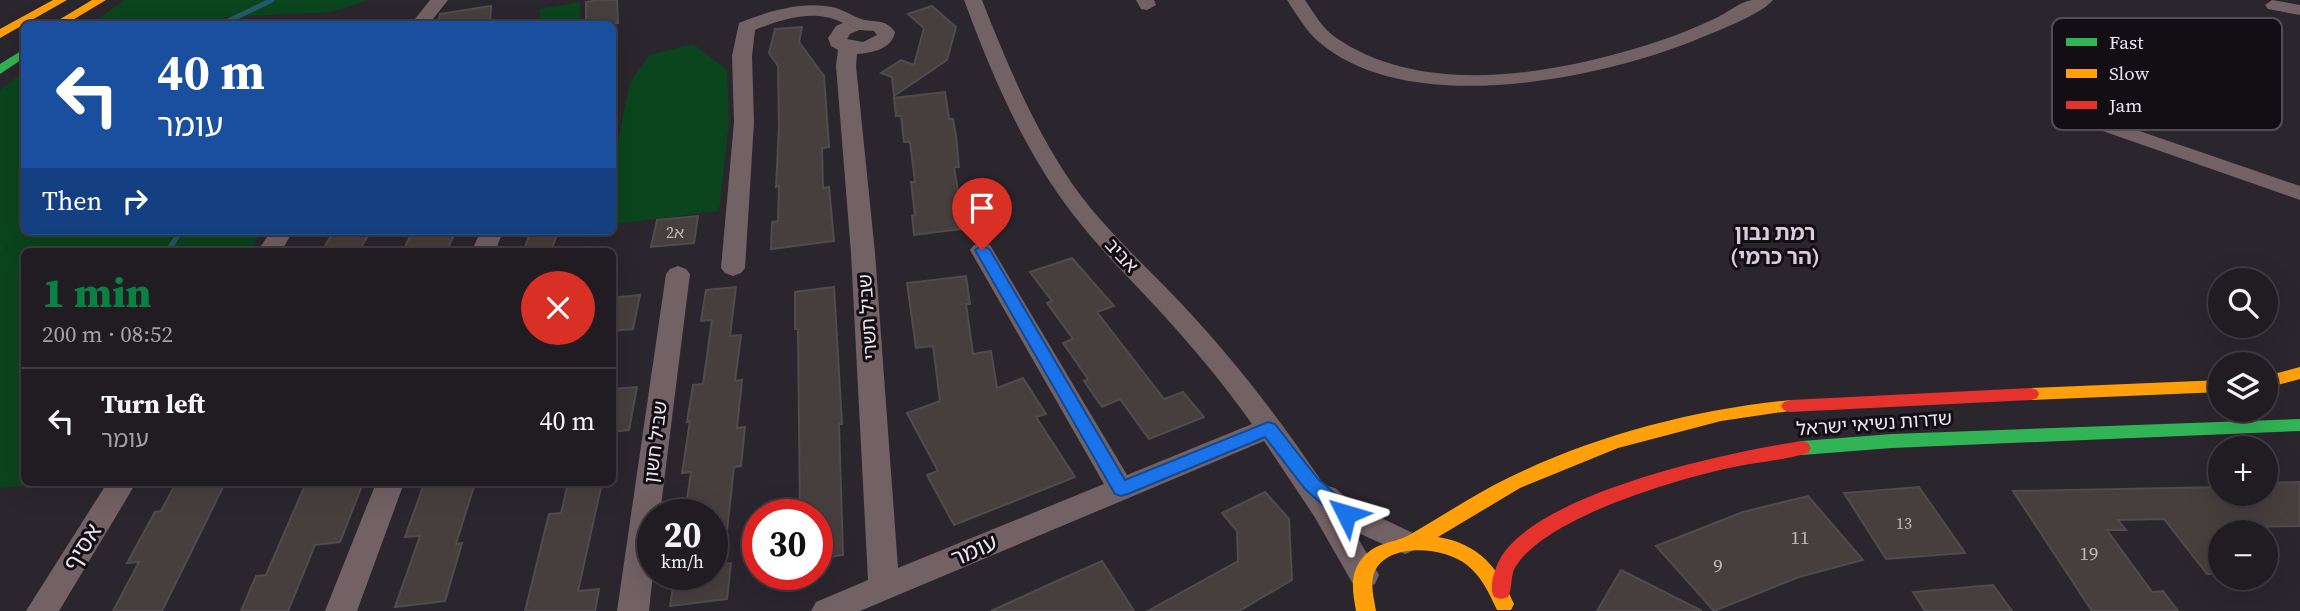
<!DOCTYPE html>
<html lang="en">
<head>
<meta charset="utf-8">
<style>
  body { margin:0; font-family:"Source Serif 4","Noto Sans Hebrew",serif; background:#2d292f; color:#f1f3f6; height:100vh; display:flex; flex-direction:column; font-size:26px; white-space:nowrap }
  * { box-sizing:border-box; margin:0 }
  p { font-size:23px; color:#a2a1a5 }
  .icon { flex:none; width:38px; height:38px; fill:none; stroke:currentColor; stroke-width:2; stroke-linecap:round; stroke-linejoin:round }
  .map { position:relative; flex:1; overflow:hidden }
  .drawer { position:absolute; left:21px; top:248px; width:595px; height:238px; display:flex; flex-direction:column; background:#201c22; border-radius:10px; box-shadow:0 7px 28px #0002,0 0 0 2px #3d3a40 }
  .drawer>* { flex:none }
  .hud { position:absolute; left:21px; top:21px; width:595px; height:214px; border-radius:10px; box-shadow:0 7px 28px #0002,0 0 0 2px #3d3a40; background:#1a4fa0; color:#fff; overflow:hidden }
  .controls { position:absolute; left:2208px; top:268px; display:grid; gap:14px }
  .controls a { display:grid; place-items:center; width:70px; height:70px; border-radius:50%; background:#201c22; box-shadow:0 7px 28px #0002,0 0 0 2px #3d3a40; font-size:35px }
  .speed { position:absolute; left:637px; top:499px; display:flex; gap:14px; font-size:35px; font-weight:700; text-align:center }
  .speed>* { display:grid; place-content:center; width:91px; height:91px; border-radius:50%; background:#201c22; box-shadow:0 7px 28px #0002,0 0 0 2px #3d3a40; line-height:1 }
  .speed small { font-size:18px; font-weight:400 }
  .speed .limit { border:10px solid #d22; background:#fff; color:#111 }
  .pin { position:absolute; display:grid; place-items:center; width:60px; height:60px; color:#fff; margin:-72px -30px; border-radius:50% 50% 50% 0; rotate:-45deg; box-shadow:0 0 7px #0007 }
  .pin .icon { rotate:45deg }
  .me { position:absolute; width:77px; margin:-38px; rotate:310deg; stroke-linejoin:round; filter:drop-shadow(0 0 5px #0008) }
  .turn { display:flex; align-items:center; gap:24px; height:147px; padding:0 21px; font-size:32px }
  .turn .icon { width:91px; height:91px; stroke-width:2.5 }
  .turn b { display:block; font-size:49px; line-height:60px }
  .then { display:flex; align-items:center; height:66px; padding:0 21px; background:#0003; gap:14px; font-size:26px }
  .round { display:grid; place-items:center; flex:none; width:74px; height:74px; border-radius:37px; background:#2d292f }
  .summary { display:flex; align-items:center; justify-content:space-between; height:119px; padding:0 21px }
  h1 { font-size:42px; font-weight:800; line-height:52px; color:#0b8043 }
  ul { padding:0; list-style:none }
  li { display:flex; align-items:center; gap:21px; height:105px; padding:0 21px; border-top:2px solid #3d3a40 }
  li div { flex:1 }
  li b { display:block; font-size:26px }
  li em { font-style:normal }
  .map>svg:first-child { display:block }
  .green { fill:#0a451d }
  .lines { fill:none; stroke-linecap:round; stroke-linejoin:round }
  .stream { stroke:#26586c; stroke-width:5 }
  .building { fill:#473f3d; stroke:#504b4c; stroke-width:2 }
  .street { fill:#726265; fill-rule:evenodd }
  .fast { fill:#30b455; fill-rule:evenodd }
  .slow { fill:#ff9f0a; fill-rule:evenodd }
  .jam { fill:#e5322d; fill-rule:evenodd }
  .route { fill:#1a73e8; stroke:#114b97; stroke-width:2 }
  .labels { text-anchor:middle; stroke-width:6; stroke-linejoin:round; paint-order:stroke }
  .number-label { font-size:16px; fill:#c2bcc2 }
  .street-label { font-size:19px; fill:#ebe5ee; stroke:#120e14 }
  .near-number-label { font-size:19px; fill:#c2bcc2 }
  .neighbourhood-label { font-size:21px; font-weight:bold; fill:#d8ccdd; stroke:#120e14 }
  .near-street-label { font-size:23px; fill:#ebe5ee; stroke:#120e14 }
  .key { fill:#120e14; stroke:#534e55; stroke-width:2 }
  .key-label { font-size:19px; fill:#ebe5ee }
</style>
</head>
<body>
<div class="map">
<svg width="2300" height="611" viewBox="0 0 2300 611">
  <rect width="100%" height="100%" fill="#2b262d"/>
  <path class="green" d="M125,0H369L331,12L227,17L212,24H91Z
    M580,2V24H539L540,9Z
    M693,44L727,70L729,121L719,211L613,224V165L630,82L650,55Z
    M24,72V231H262L248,252H24V483H65L0,488V90Z"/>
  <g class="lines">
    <path class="stream" d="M222,24L272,0
      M167,252L181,231"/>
  </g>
  <path class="building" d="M599,0H617L618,23L586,24V2Z
    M491,6L490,24H438L440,14Z
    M932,6L956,27L947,60L894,96L892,77L881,73L901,60L914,65L924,28L908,14Z
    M802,27L799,42L824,76L829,147L822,148L823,188L829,187L834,241L771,249L772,222L778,221L779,186L776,187L779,126L778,66L769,53L775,29Z
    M945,92L949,119H953L956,136L959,167H954L961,209L975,208L978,227L914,235L912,216L915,215L911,182H915L910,142H904L901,116H896L894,98Z
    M698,216L694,243L651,247L657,220Z
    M334,231H371L359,251L321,252Z
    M413,231H456L446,252H402Z
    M531,231H558L551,252H523Z
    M1072,258L1114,306L1097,312L1164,399L1183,392L1204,417L1149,439L1120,399L1102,407L1084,381L1088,379L1063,343L1073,339L1047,303L1052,301L1030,272Z
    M966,276L970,304H966L973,354L991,351L997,388L1023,378L1046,414L1036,417L1075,477L954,525L927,475L938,471L907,413L940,401L933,346L916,348L907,283Z
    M736,287L730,336L741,335L735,381L742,380L737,428L745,427L741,466L734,467L724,558L712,557V514H685L691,472L682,473L690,421L687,422L693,385L703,384L712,320L701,321L706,290Z
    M834,287L842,424H839L843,555L817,559V514H800L798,329H795V292Z
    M640,295L633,329L612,331V298Z
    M637,387L629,430L612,432V389Z
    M2300,482V526L2238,527L2242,532H2221V574H2207L2164,519L2118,520L2126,530H2107L2152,592L2163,591L2178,611H2092L2013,491L2221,487V494H2266V483Z
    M176,483H225L162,611H113L139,562L127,563L155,512L161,511Z
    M306,483H363L340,542L315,545L288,611H241L256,576L266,575Z
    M436,483H475L456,544L462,543L445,601L395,607L420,536L405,537L424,484Z
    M568,483H602L578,591L599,589L595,611H525L549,514L561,513Z
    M1919,487L1965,553L1886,559L1844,493Z
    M1265,492L1289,519L1292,580L1239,611H1148L1238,561L1237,531L1222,513Z
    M1808,496L1863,560L1799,577L1714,611L1656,546L1743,512Z
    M1102,561L1134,611H991L1059,580Z
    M731,563L727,599L670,606L675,574H712V565Z
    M1621,570L1702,611H1597Z
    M1993,585L2012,611H1925L1913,592Z"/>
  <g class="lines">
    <path class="street" d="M430,0H448L429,24H411Z
      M964,0H982C1007,64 1034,128 1073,185C1107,233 1152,271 1191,314C1240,367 1284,425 1324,485L1335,488L1356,506L1415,534L1420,542L1415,550L1405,554L1354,531L1379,575L1375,584L1364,588L1353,584L1314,516L1264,441L860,611H811L816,602L868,580L851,253L836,66L838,50L831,46L828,38L836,26L843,23C816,8 781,19 755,30L752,56L754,122L745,268L741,273L733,276L725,273L721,268L734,122L732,56L739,23C769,11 804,0 836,8C845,11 853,16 861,19C875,23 885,18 895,32C892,49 872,53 857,54L856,66L875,253L898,568L1104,484L970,250L974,245L982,243L990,245L1127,475L1252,424C1223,383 1191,345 1157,308C1128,277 1098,247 1072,213C1023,149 992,75 964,0ZM859,30L874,31L877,35L863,42L847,39L850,34Z
      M1136,0H1154L1156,5L1147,10L1141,9Z
      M1287,0H1305C1314,13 1322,28 1335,37C1425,100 1562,73 1659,41C1678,35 1696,27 1714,19C1726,14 1739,2 1752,0C1758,0 1766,0 1773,0C1761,15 1712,33 1693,41C1595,80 1407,118 1319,42C1306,31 1297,15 1287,0Z
      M2272,0L2300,5V15L2268,9L2265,5Z
      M2084,112L2300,186V200L2077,122L2074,118L2077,114Z
      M271,231H293L281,252H257Z
      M481,231H503L495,252H471Z
      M678,266L686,269L690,274L660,514H653V574L649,611H617L666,274L670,269Z
      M107,483H136L59,611H26Z
      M376,483H404L357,611H325Z"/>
    <path class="fast" d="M24,49V58L0,74V64Z
      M2300,419V431L1892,448L1802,455L1796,453L1793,448L1796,443L1802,441L1892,434Z"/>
    <path class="slow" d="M53,0H67L0,38V29Z
      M92,0H106L66,24H52Z
      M2300,367V379L2266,388V376Z
      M2221,380V392L2031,400L2025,398L2023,394L2025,390L2031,388Z
      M1790,400L1796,402L1799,406L1796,410L1721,421L1618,448L1520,488L1438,537C1479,544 1498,567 1514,604L1511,610H1497C1489,593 1482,577 1467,565C1445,547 1387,541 1374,573C1370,586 1374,598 1376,611H1356C1353,593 1349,576 1361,560C1375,541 1394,544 1411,534C1444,515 1475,494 1508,478C1596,435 1693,410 1790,400Z"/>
    <path class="jam" d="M2031,388L2037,390L2039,394L2037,398L2031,400L1790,412L1784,410L1781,406L1784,402L1790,400Z
      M1802,441L1808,443L1811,448L1808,453C1785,460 1758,462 1734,467C1679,478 1547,517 1516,566C1510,574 1513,587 1508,597L1501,599L1494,597C1490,589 1492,580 1495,571C1514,496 1734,451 1802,441Z"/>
  </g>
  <path class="route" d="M982,245L990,250L1125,480L1268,422L1275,424L1318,479L1352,508L1355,514L1352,519L1346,521L1339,519L1305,489L1265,437L1128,494L1121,496L1115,494L975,250Z"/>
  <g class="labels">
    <g class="number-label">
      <text x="675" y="238">2א</text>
      <text x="1904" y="529">13</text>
    </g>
    <g class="street-label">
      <text transform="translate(1122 255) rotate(47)" y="7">אביב</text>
      <text transform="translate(867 317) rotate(-94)" y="7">שביל תשרי</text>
      <text transform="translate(1874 423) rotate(-4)" y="7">שדרות נשיאי ישראל</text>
      <text transform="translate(655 442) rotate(-83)" y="7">שביל חשון</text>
    </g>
    <g class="near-number-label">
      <text x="1800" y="544">11</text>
      <text x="2089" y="560">19</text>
      <text x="1718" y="572">9</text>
    </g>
    <g class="neighbourhood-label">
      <text x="1775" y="240">רמת נבון<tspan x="1775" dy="24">(הר כרמי)</tspan></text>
    </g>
    <g class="near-street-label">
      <text transform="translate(82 547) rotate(-58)" y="8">אסיף</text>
      <text transform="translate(974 550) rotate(-23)" y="8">עומר</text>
    </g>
  </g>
  <rect x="2052" y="18" width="230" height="112" rx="10" class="key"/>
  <rect x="2066" y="38" width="31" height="8" fill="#30b455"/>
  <rect x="2066" y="69" width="31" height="9" fill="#ff9f0a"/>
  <rect x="2066" y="101" width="31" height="8" fill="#e5322d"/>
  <g class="key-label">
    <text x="2109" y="49">Fast</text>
    <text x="2109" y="80">Slow</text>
    <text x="2109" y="112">Jam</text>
  </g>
</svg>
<div class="controls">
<a><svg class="icon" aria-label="search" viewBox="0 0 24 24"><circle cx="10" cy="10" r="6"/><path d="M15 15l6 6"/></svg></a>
<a><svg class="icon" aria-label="layers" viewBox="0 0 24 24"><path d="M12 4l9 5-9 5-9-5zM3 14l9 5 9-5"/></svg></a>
<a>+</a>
<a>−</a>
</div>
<div class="speed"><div>20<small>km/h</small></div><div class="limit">30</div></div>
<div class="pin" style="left:982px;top:250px;background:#d93025"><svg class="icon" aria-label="arrive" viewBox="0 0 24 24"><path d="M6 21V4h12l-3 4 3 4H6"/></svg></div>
<svg class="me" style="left:1346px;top:514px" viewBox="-20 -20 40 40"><path d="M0-17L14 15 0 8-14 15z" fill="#1a73e8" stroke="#fff" stroke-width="4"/></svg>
<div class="hud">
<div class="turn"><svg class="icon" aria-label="left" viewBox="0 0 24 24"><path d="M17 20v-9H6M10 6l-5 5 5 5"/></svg><div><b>40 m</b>עומר</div></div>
<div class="then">Then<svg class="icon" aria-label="right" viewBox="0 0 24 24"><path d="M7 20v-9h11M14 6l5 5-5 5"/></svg></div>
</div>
<section class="drawer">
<div class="summary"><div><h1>1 min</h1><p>200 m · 08:52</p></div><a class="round" style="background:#d93025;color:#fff"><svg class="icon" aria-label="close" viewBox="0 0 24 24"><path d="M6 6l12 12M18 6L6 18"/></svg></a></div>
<ul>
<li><svg class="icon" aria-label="left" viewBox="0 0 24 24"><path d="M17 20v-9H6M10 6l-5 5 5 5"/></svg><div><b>Turn left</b><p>עומר</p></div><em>40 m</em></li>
</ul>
</section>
</div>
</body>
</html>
